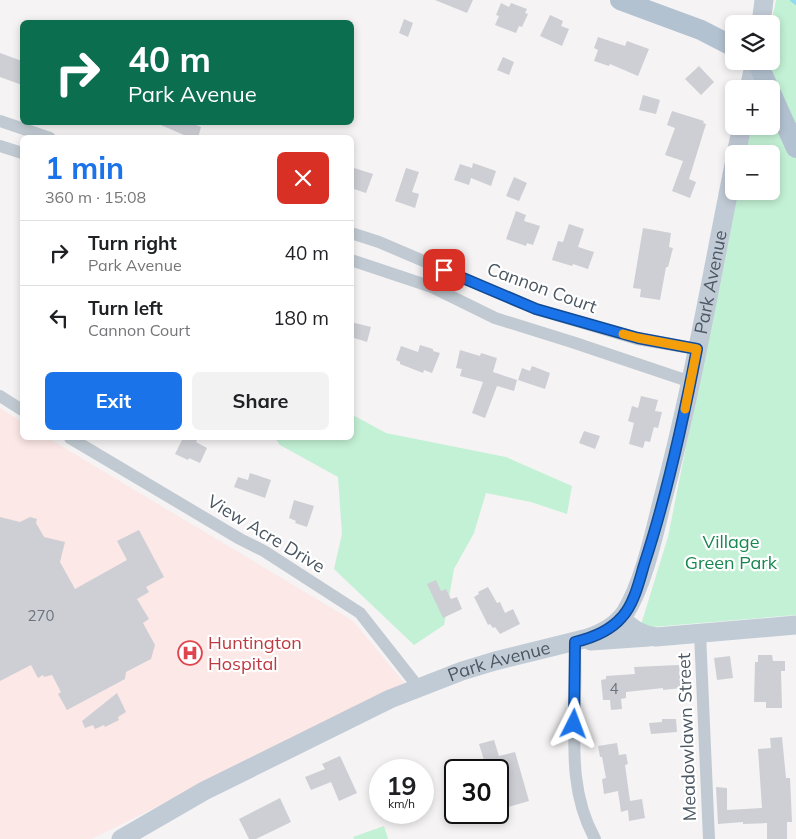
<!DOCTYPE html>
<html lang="en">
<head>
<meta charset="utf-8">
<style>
  body { margin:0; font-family:Mulish,sans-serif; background:#f2f2f2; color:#202124; height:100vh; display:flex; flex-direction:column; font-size:19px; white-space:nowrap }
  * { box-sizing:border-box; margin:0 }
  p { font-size:16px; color:#757577 }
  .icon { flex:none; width:28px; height:28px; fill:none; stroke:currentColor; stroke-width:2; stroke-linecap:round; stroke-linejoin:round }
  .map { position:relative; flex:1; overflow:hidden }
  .drawer { position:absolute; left:20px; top:135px; width:334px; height:305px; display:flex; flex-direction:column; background:#fff; border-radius:8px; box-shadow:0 2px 8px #0003 }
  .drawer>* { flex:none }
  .hud { position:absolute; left:20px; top:20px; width:334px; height:105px; border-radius:8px; box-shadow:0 2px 8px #0003; background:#0b6e4f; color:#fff; overflow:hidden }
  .buttons { position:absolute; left:725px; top:15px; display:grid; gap:10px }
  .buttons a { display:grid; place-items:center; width:55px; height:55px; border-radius:8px; background:#fff; box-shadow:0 2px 8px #0003; font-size:25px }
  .speed { position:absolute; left:369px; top:759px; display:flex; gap:10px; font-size:25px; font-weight:700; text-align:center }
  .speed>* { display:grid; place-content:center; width:65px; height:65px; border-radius:50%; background:#fff; box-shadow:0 2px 8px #0003; line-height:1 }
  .speed small { font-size:12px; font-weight:400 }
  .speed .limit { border:2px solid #111; border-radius:8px; background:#fff; color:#111 }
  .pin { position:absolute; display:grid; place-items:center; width:42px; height:42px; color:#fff; margin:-21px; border-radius:10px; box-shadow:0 2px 8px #0006 }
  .me { position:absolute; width:55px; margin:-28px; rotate:3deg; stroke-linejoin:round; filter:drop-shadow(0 0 4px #0008) }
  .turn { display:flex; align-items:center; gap:18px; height:105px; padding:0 25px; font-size:22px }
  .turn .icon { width:65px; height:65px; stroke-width:2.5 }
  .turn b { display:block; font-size:35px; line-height:42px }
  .round { display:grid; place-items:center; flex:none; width:52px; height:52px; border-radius:8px; background:#f2f2f2 }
  .head { display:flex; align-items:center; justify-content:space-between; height:85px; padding:0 25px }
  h1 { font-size:30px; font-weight:700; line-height:38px; color:#1a73e8 }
  .button { display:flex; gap:10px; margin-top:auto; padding:10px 25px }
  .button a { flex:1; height:58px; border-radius:8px; background:#1a73e8; color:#fff; font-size:20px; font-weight:700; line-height:58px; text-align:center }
  .button a+a { background:#f2f2f2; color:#202124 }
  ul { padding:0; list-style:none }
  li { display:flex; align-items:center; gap:15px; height:65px; padding:0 25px; border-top:1px solid #e0e0e0 }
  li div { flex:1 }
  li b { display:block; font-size:19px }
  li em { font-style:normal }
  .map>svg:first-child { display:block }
  .medical { fill:#fce8e6 }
  .green { fill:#c3f1d5 }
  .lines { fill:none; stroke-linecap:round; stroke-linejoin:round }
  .stream { stroke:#90daee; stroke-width:4 }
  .building { fill:#cdcfd5 }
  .minor { stroke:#c1cad2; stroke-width:12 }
  .secondary { stroke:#c1cbd6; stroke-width:19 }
  .primary { stroke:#b3c2d1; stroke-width:20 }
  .route-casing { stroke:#114b97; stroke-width:12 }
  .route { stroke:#1a73e8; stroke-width:9 }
  .slow { stroke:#f59e0b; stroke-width:9 }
  .labels { text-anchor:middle; stroke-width:4.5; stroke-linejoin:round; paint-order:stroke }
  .number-label { font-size:15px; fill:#6b747e }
  .street-label { font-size:18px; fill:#4a5661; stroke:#fff }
  .park-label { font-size:18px; fill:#17864f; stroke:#fff }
  .health-label { font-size:18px; fill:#be3a42; stroke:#fff; text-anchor:start }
</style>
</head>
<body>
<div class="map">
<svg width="796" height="839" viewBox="0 0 796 839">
  <rect width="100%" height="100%" fill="#f5f3f3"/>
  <path class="medical" d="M0,408L22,422V438H48L353,621L406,685L91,839H0Z"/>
  <path class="green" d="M776,0H796V615L640,628L668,537L737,191H771V154H745L751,126H771V89L764,61H771V24Z
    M351,414L386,433L506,457L572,486L567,514L531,502L486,493L474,533L454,569L444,625L414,645L334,569L342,534L338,477L280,445L275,438H351Z
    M384,826L388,839H354L353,837Z"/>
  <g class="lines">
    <path class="stream" d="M792,0L796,3"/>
  </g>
  <path class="building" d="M435,0H473L467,13Z
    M501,3L509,7L511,3L527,9L525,13L528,14L522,27L519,26L516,33L495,25L499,16L496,15Z
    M550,15L563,21L561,26L569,29L562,46L540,36Z
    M404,19L413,23L408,37L399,33Z
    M598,37L625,46L627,41L649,49L638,76L610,64L609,66L594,61L598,50L594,48Z
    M0,53L22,61V85L0,77Z
    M503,57L514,62L509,75L497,70Z
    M699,66L714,82L701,95L685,79Z
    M643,95L660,100L656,114L639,110Z
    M672,111L704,121L703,123L706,124L689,179L696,182L690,198L672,191L683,161L665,155L675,128L667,125Z
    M154,122H188L201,127L198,138H183L184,135Z
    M473,163L496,171L491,186L471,178L469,185L454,180L460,164L472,168Z
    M351,167L373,174L366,193L351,188Z
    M406,168L419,172L412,192L419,194L415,208L395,201Z
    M514,177L527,183L519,201L506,196Z
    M516,211L526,215L524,221L540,226L533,245L527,243L526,246L506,239Z
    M569,224L584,229L578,247L594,252L588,269L573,264L572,266L552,260L558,241L563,242Z
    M643,228L671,233L669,247L673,248L668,267H666L660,300L640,297L641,289L633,288Z
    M351,322L371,327L367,342L351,337Z
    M420,345L433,349V351L440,353L432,373L424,370L423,373L400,364V362L396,360L401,346L418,352Z
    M460,350L480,356L481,353L497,358L493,372L517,380L514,391L497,386L485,418L472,413L483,382L460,376L462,369L456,368Z
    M532,366L550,373L545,389L518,380L522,368L530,371Z
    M641,396L658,400L655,411L662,412L658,428L654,427L650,442L645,441L643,448L629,444L634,423L628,421L632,406L638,408Z
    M584,431L600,436L595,449L579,443Z
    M183,438H198L196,442L207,448L200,463L189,458L188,460L175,454Z
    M250,473L271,480L265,498L234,487L238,477L248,480Z
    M294,500L314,506L307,527L295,523L296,521L289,518Z
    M0,517L20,522L30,517L37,519L36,523L44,537L65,542L60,562L75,589L127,560L117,541L139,530L164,577L146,587L149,592L137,599L149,619L143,623L155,645L151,659L126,672L125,679L67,710L58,694L61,692L52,675L44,677L43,675L38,678L31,665L0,681Z
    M436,580L441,591L446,589L451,599L457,597L462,609L443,618L427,584Z
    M488,587L497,603L500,602L505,613L513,609L520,624L500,634L495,627L493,628L490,624L488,625L474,597L479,594L478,592Z
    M758,655H772L773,661H785V671H781L782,708H766V702H754L755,662H758Z
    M730,656L733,678L717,680L714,658Z
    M679,665L681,688L663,690V688L626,692V698L621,699L622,709L611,710L610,700H603L601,680L606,679V676L635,674L634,667Z
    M117,693L126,712L118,717L119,720L105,727L104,725L95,729L93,725L85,728L82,721Z
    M662,719H676L677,732L651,734L649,723L662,722Z
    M782,737L786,778H790L792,822H787V839H767V823L743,824V822L718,824L716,787L727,788V810L762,808L758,749L771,748L770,738Z
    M494,740L499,756L515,752L529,801L498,810V770H460V767L484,760L479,744Z
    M617,743L619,755L626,754L628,764L625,765L630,801L642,799L645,818L629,821L628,810L621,812L618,791L604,794L602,779L606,778L602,757H600L598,746Z
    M340,756L357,793L339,801L331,782L311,790L305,777L325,769L322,764Z
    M280,798L291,822L256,839H249L239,819Z"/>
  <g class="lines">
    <path class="minor" d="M0,121L50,138
      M0,146L22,153
      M351,233L379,242L536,309L637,339L697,349
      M351,260L432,287L495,318L572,342L691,382
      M0,396L22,410
      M70,438L240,539L264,551L360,613L419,688
      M700,633L709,839
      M575,642C575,660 576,678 575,696C574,746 570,794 595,839"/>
    <g class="secondary">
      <path d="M761,24L764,0"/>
      <path d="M749,89L755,61"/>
      <path d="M736,154L742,126"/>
      <path d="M621,618C632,629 641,635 656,637L796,625"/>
      <path d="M591,641L649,637"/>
      <path id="s1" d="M121,839L204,791L390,699L462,671L495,661L588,638C602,633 617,625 625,613C643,585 654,534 662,502C692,391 711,278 734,165"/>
    </g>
    <path class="primary" d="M620,0L701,30L734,47
      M757,61L769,89
      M771,93L796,148"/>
  </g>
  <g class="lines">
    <g class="route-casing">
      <path id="route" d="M444,270L536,309L638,338L697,349C683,422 667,495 644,565C639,582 634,604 622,617C610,631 592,638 575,642L574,724"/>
    </g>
    <use href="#route" class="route"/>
    <path class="slow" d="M623,334L638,338L697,349L685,409"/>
  </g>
  <defs>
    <g id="hospital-ring" transform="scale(1.25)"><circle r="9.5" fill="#fff" stroke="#e0444e" stroke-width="1.5"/><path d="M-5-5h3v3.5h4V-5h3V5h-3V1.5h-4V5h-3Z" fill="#e0444e"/></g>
  </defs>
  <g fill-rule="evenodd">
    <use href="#hospital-ring" x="190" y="653"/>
  </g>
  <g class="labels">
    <g class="number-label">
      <text x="41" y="621">270</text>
      <text x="614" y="694">4</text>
    </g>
    <g class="street-label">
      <text dy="6" stroke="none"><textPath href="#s1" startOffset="899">Park Avenue</textPath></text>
      <text transform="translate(542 288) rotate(20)" y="6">Cannon Court</text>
      <text transform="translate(266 534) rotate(31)" y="6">View Acre Drive</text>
      <text dy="6" stroke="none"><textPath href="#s1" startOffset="419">Park Avenue</textPath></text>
      <text transform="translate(687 737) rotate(-92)" y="6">Meadowlawn Street</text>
    </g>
    <g class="park-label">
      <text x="731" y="548">Village<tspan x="731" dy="21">Green Park</tspan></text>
    </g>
    <g class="health-label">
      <text x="208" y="649">Huntington<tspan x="208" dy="21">Hospital</tspan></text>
    </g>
  </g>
</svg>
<div class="buttons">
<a><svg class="icon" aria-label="layers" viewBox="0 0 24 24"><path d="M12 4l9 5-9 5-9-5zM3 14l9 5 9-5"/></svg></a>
<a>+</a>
<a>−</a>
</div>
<div class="speed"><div>19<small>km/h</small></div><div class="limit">30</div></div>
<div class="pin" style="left:444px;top:270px;background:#d93025"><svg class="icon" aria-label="arrive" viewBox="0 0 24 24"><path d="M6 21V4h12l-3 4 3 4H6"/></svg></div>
<svg class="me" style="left:574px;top:724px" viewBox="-20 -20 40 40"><path d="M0-17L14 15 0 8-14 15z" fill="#1a73e8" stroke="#fff" stroke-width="4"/></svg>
<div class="hud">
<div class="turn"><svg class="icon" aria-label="right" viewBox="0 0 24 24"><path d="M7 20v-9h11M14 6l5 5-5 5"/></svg><div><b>40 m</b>Park Avenue</div></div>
</div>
<section class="drawer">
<div class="head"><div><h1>1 min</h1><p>360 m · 15:08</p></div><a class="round" style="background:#d93025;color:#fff"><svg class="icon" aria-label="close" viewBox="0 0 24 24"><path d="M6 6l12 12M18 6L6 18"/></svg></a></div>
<ul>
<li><svg class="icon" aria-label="right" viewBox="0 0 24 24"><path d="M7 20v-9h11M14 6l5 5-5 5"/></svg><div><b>Turn right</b><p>Park Avenue</p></div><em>40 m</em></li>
<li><svg class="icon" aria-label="left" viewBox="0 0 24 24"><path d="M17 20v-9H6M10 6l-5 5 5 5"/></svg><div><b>Turn left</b><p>Cannon Court</p></div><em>180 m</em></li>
</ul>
<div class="button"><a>Exit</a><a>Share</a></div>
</section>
</div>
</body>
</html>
